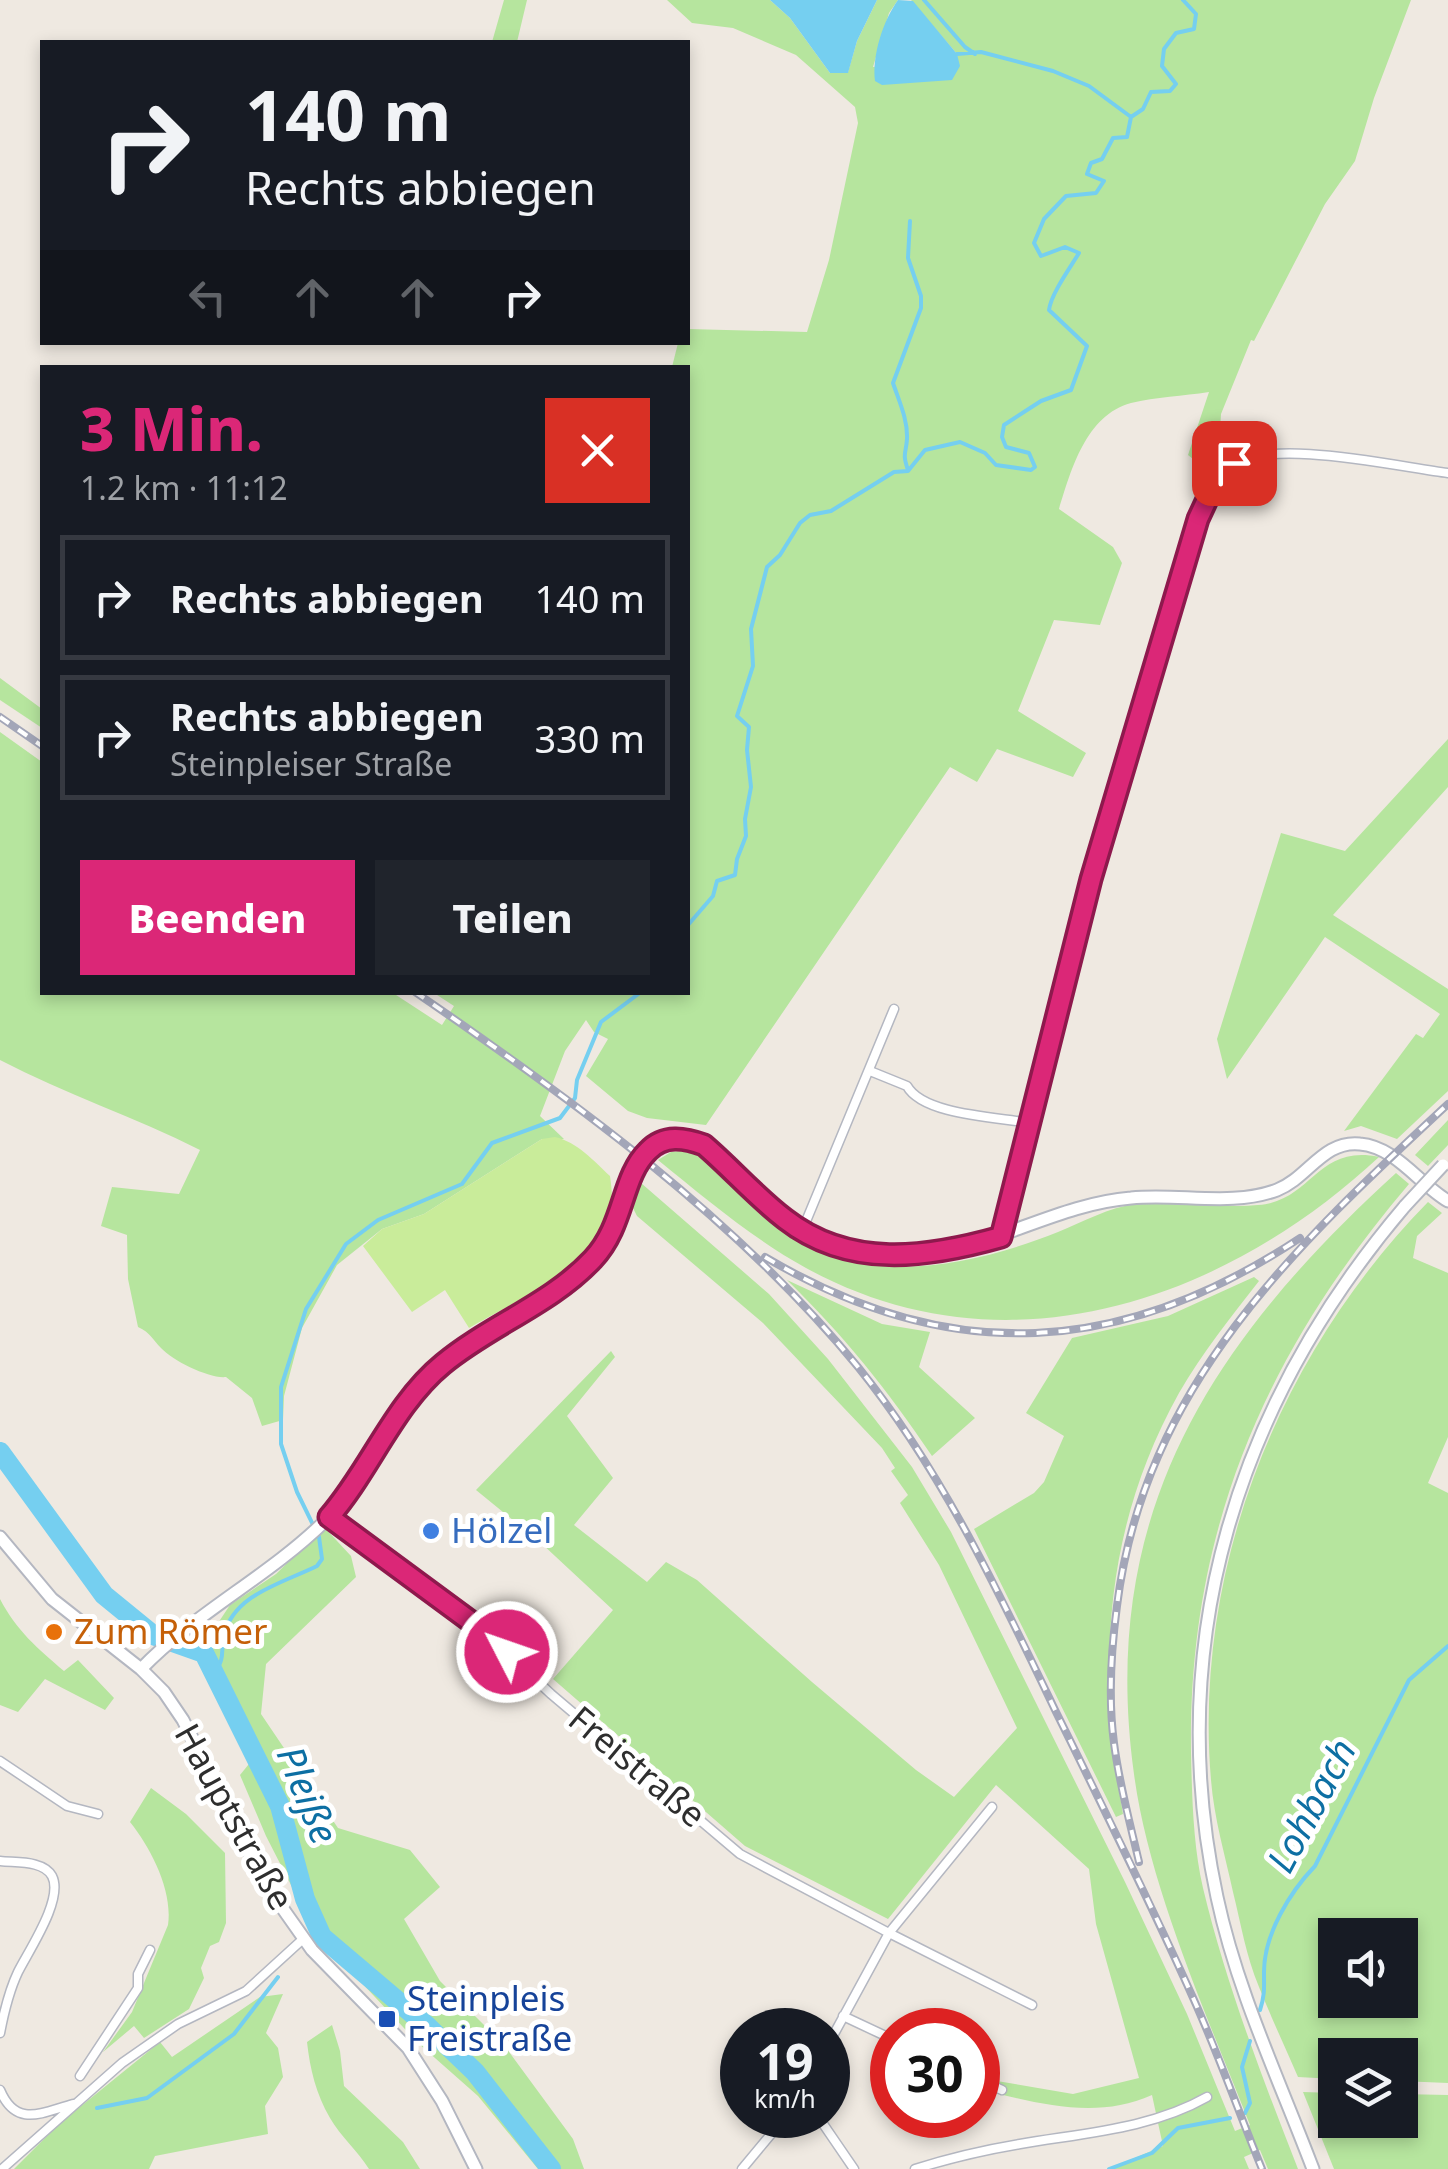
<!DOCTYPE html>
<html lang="de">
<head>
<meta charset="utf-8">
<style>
  body { margin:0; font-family:"Noto Sans",sans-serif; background:#20242c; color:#f1f3f6; height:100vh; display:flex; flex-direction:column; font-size:38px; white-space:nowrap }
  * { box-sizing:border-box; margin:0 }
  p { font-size:32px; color:#9ea1a6 }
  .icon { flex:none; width:55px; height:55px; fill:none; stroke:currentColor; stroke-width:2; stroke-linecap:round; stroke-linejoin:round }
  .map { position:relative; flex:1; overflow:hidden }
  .details { position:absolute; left:40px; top:365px; width:650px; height:630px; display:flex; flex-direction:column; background:#171b24; border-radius:0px; box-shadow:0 5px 15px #0003 }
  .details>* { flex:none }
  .banner { position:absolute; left:40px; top:40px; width:650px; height:305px; border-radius:0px; box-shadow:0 5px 15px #0003; background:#171b24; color:#f1f3f6; overflow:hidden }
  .tools { position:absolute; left:1318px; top:1918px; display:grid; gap:20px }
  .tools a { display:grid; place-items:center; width:100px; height:100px; border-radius:0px; background:#171b24; box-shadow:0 5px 15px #0003; font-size:50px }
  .speed { position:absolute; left:720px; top:2008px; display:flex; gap:20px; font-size:50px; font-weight:700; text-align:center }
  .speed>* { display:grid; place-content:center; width:130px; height:130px; border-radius:50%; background:#171b24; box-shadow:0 5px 15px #0003; line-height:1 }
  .speed small { font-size:25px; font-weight:400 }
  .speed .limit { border:15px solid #d22; background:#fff; color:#111 }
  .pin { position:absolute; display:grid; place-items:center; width:85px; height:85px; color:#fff; margin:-42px; border-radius:20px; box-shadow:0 5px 15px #0006 }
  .me { position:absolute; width:110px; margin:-55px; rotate:311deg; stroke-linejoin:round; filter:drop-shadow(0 0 8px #0008) }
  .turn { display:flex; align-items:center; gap:35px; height:210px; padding:0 40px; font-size:45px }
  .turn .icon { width:130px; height:130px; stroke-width:2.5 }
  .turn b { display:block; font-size:70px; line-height:85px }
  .lanes { display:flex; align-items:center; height:95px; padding:0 40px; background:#0003; justify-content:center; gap:50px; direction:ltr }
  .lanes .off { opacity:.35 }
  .round { display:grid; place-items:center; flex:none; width:105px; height:105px; border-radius:0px; background:#20242c }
  .headline { display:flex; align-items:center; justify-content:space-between; height:170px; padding:0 40px }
  h1 { font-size:60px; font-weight:800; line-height:75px; color:#db2777 }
  .action { display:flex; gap:20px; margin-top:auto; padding:20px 40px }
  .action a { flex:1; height:115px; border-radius:0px; background:#db2777; color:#fff; font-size:40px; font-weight:800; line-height:115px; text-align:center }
  .action a+a { background:#20242c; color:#f1f3f6 }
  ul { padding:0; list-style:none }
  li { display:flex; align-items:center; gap:30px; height:125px; margin:0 20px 15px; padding:0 20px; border:5px solid #363941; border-radius:0px }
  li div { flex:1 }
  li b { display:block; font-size:38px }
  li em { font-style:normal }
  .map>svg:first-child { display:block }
  .green { fill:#b6e59e; fill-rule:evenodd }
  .pitch { fill:#c9ec9a }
  .water { fill:#75cff0 }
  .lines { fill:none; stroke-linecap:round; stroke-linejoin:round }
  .stream { stroke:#75cff0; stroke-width:4 }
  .river { stroke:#75cff0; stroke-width:20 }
  .street-casing { stroke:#b4b7c1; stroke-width:11 }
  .secondary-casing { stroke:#b4b7c1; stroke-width:15 }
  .street { stroke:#fff; stroke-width:8 }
  .secondary { stroke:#fff; stroke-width:11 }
  .rail-casing { stroke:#a3a6b8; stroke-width:8 }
  .rail { stroke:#fff; stroke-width:4; stroke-dasharray:11; stroke-linecap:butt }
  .secondary-bridge-casing { stroke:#b4b7c1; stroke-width:15; stroke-linecap:butt }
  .secondary-bridge { stroke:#fff; stroke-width:11 }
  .route-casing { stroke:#8e194d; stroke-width:25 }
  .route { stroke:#db2777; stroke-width:18 }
  .shop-dot { fill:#3f7fe0; stroke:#fff; stroke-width:4 }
  .food-dot { fill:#e8710a; stroke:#fff; stroke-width:4 }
  .transit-dot { fill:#1a4fb4; stroke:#fff; stroke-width:4 }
  .labels { text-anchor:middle; stroke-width:10; stroke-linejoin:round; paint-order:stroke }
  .shop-label { font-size:35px; fill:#366cbe; stroke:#fff; text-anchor:start }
  .food-label { font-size:35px; fill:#c56008; stroke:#fff; text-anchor:start }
  .street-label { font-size:35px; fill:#2e2e2e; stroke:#fff }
  .transit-label { font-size:35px; fill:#164399; stroke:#fff; text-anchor:start }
  .water-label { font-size:38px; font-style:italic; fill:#0d6fa3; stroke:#fff }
</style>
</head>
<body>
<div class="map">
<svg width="1448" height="2169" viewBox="0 0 1448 2169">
  <rect width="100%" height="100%" fill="#efe9e1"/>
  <path class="green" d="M504,0H527L517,42H492Z
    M667,0H770L790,18L830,73L848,72L857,41L877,0H898L889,13L873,67L957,54L911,0H1411L1374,98L1355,161L1325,204L1254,341L1251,340L1221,414L1217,478L1188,455L1209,392C1183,396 1156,397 1131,403C1086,415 1071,470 1059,509L1113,547L1122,563L1100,625L1054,620L1018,711L1086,753L1073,777L997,749L977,782L950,767L706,1125L647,1118L628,1111L586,1076L608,1039L594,1032L586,1020L565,1051L540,1116L564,1139H542L424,1214L382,1229L337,1265L302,1328L284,1396L283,1420L262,1426L252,1398L226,1377C210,1379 173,1361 161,1348C152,1339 151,1333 138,1327L128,1279L127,1235L101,1226L112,1187L179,1194L200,1150C135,1117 65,1094 0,1060V732L42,762V992L393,993L442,1025L454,1006L434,993L688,992V368L672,367L678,343L688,342V329L807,332L829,260L858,123L855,107L796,55L733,28L692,23Z
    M0,678L42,709V728L0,700Z
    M1448,739V787L1333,915L1448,989V1091L1397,1139L1361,1126L1344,1131L1416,1034L1423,1038L1440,1014L1325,937L1227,1079L1217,1039L1281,833L1345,851Z
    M1448,1120V1145L1428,1166L1415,1155Z
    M688,1150C738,1178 761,1228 820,1252C895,1282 986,1261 1058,1232C1083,1222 1109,1207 1136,1204C1177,1199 1218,1209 1258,1205C1313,1201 1316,1144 1379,1157C1223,1302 1005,1377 806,1268C752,1238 706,1199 658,1160L671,1152Z
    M1396,1173L1409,1184C1266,1352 1188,1529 1191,1752C1192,1796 1193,1845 1203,1888C1226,1984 1262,2077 1298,2169H1268L1260,2150L1244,2157L1249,2169H1109L1163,2146L1152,2095C1103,2117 1053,2107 1003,2095L997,2081L1073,2094L1139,2078L1096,1924L1089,1869L996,1785L888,1919L745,1846L553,1679L613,1610L541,1543L476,1490L611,1351L615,1357L567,1416L613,1478L574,1525L647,1582L666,1562L697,1580L812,1682L916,1770L954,1797L1017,1728L939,1565L900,1503L908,1495L891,1471L895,1468L882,1448L763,1323L637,1216L632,1206L641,1183L769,1294L828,1359L912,1467L951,1532L1125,1882L1187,2014L1235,2131L1250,2125C1208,2018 1149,1887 1134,1774C1098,1513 1211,1342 1396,1173Z
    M1428,1202L1442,1213L1417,1236L1413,1258L1448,1273V1437L1428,1483L1448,1493V2083L1400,2081V2055H1335V2079L1298,2077C1285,2047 1271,2017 1259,1987C1246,1956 1241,1924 1233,1892C1225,1855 1214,1818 1211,1780C1193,1567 1280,1353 1428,1202ZM1335,1935H1400V2000H1335Z
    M1254,1277L1259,1281C1231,1317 1202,1353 1179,1393C1104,1528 1097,1665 1123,1814L1116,1817L974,1529L1034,1493L1044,1482L1064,1436L1026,1413L1072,1338L1168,1316Z
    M787,1280L882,1324L930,1332L919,1367L975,1418L932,1456C886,1388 846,1338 787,1280Z
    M324,1527L351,1556L356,1577L266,1664L261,1714L338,1828L410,1850L440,1887L404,1919L440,1981L504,2045L573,2139L584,2169H538L478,2096L418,2043L316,1934L266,1836L240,1775L253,1759L204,1644L230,1605L276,1574Z
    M0,1599C16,1630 38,1649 64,1671L78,1660L114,1698L105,1710L45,1679L18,1712L0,1705Z
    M151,1788L186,1814L225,1853L226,1923L219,1942L210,1946L201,1968L204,1978L189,2009L144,2038L134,2026L103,2052L132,2012L168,1925C173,1891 151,1848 130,1822Z
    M283,1994L266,2033L278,2048L283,2077L265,2106L268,2134L155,2156L149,2169H14L59,2124L160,2042L172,2057L260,1997Z
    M332,2025L340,2051L344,2086L403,2142L420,2169H369C358,2151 340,2136 330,2118C316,2094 310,2069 307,2042Z
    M1303,2092L1335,2093V2120H1400V2094L1448,2095V2169H1334Z"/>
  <path class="pitch" d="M555,1137C577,1142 594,1161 610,1176C612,1189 613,1203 610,1216C595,1267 512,1303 469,1328L445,1290L412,1312L363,1246L382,1229L424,1214L542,1139Z"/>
  <path class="water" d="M770,0H877L857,41L848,73H830L790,18Z
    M898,0L913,1L957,54L960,66L952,80L882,85L875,81C872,55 883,21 898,0Z"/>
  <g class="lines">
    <path class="stream" d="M924,0L965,47L975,54
      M957,54L981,52L1053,71L1089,86L1131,117
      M908,470C902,453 906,454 907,439C908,420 899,401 893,383L921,308V296L908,258L910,221
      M688,925L713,896L717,881L735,875L737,859L746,836L745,819L751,787L747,750L749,727L737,716L753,666L751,629L767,567L780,555L800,523L810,515L831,511L894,472L908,471L925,450L960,442L985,453L996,465L1031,470L1035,467L1029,453L1006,447L1002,437L1004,425L1041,401L1071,390L1087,346L1049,310C1051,294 1070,268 1079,253L1065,247L1041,256L1034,243L1044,219L1066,196L1096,193L1104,181L1087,174L1091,163L1102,159L1113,138L1127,137L1131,117L1143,109L1151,92L1170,91L1176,84L1162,66L1164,49L1176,33L1194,29L1196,14L1183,0
      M215,1673C226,1655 220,1653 224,1635C234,1594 283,1583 317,1566L322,1559L319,1537L297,1492L281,1444V1387L306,1309L346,1244L378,1220L462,1184L492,1143L560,1118L575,1098L577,1080L601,1022L641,992
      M1260,2010C1265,1995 1264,1987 1264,1972C1264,1934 1290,1892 1315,1866L1409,1680L1448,1646
      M97,2108L147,2098L234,2034L278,1977
      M1245,2113L1250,2103L1242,2067L1250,2041
      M1109,2169L1152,2153L1178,2128L1230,2118"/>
    <path class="river" d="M0,1452L104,1595L153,1635L204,1653L280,1806L305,1899L322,1937L427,2026L475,2072L551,2169"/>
    <g class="street-casing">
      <path id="street" d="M870,1071L907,1086C923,1115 997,1117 1030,1123
        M802,1231L894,1009
        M1001,1237L1091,879L1198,519C1207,500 1214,479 1231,466C1269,437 1399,467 1448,473
        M329,1517L485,1632L551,1694L740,1854L889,1933L828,2045
        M0,1761L67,1806L98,1814
        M992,1807L889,1933L1032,2005
        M0,1861C16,1863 43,1860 52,1876C64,1899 29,1950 18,1972C9,1991 4,2012 0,2033
        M843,2016L892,2039
        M80,2076L138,1988V1974L150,1950
        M978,2079L1002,2090
        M0,2090C16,2128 41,2113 73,2104
        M817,2115L854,2169
        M2,2169L122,2063L178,2024L246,1991L303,1939
        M742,2169L787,2115
        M915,2169C950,2158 984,2150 1020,2144C1083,2133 1151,2129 1207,2097"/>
    </g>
    <g class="secondary-casing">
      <path id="secondary" d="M0,1537L52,1599L141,1669L164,1692L183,1720L264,1882L312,1950L408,2048L442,2101L476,2169
        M141,1669C196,1612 268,1577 325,1521C365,1481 386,1424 424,1382C466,1335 530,1314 577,1274C594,1260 609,1243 617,1223C629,1195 630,1153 664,1141C708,1124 756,1198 788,1221C814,1241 846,1252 878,1256C969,1265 1045,1205 1131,1198C1179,1193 1232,1207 1277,1190C1308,1178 1323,1140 1360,1144C1396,1147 1419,1184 1448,1201
        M1313,2169C1279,2079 1237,1991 1217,1897C1162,1641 1238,1402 1405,1206"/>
    </g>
    <use href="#street" class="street"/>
    <use href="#secondary" class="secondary"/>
    <g class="rail-casing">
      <path id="rail" d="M0,717L42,746
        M415,992C573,1100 736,1218 858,1367C943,1472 999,1593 1057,1714C1104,1809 1151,1904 1194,2000C1219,2056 1239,2113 1262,2169
        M765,1257C951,1367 1122,1356 1300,1238
        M1139,1862C1130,1823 1119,1783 1114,1743C1108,1698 1111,1651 1117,1606C1144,1387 1294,1247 1448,1104"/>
    </g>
    <use href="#rail" class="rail"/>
    <g class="secondary-bridge-casing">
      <path id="secondary-bridge" d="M1405,1206L1443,1165"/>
    </g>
    <use href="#secondary-bridge" class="secondary-bridge"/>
  </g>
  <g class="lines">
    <g class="route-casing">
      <path id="route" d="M507,1652L485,1632L329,1517C370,1470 394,1404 443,1364C490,1325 551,1304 593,1259C625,1225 621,1177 648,1151C664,1134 685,1138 704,1145C732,1169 756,1197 785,1219C849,1269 927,1258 1001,1237L1091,879L1198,519L1217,478L1234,463"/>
    </g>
    <use href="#route" class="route"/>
  </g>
  <circle class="shop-dot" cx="431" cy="1531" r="10"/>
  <circle class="food-dot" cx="54" cy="1632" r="10"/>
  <rect class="transit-dot" x="377" y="2009" width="20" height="20" rx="5"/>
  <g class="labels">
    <g class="shop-label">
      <text x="451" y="1543">Hölzel</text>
    </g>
    <g class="food-label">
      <text x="74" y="1644">Zum Römer</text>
    </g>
    <g class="street-label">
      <text transform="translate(637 1767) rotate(40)" y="12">Freistraße</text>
      <text transform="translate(234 1817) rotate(61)" y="12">Hauptstraße</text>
    </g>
    <g class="transit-label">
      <text x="407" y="2011">Steinpleis<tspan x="407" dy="40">Freistraße</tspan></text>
    </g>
    <g class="water-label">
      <text transform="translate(307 1795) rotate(68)" y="13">Pleiße</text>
      <text transform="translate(1312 1806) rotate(-62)" y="13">Lohbach</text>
    </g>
  </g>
</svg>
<div class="tools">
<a><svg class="icon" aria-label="sound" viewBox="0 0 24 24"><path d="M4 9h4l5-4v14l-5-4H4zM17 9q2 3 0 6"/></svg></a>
<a><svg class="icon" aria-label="layers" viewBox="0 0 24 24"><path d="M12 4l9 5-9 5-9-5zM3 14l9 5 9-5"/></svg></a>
</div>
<div class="speed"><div>19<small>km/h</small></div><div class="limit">30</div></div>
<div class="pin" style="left:1234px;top:463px;background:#d93025"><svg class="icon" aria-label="arrive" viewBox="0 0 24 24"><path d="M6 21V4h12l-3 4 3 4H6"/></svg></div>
<svg class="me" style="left:507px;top:1652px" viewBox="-20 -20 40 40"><circle r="17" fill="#db2777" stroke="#fff" stroke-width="3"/><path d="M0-11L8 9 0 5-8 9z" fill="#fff"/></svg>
<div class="banner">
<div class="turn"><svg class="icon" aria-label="right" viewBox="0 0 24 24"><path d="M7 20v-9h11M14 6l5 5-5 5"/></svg><div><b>140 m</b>Rechts abbiegen</div></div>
<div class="lanes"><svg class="icon off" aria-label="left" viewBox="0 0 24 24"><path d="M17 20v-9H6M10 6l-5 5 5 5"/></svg><svg class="icon off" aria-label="ahead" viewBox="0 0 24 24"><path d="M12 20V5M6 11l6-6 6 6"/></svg><svg class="icon off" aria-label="ahead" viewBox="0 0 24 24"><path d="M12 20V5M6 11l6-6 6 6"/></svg><svg class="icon" aria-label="right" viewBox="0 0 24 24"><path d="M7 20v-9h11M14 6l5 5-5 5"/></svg></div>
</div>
<section class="details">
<div class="headline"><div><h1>3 Min.</h1><p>1.2 km · 11:12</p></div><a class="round" style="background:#d93025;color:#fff"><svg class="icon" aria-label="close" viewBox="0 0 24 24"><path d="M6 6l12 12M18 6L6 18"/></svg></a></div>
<ul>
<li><svg class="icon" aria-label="right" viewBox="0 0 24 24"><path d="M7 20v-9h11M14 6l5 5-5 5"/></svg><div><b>Rechts abbiegen</b></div><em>140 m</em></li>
<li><svg class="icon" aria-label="right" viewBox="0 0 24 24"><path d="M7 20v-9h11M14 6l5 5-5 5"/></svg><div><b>Rechts abbiegen</b><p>Steinpleiser Straße</p></div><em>330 m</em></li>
</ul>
<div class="action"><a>Beenden</a><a>Teilen</a></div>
</section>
</div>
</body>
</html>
